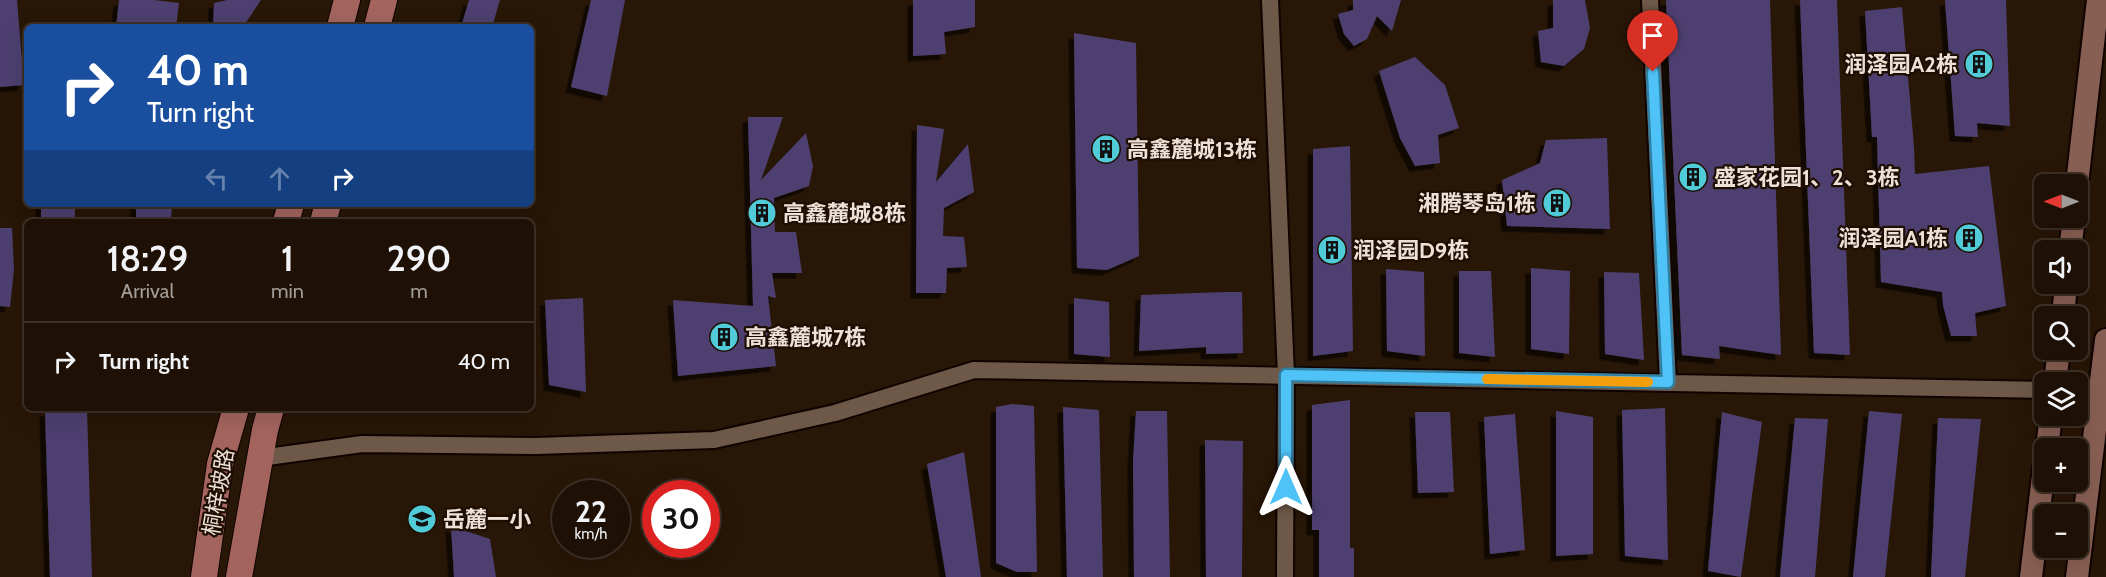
<!DOCTYPE html>
<html lang="en">
<head>
<meta charset="utf-8">
<style>
  body { margin:0; font-family:Cabin,"Noto Sans SC",sans-serif; background:#26190e; color:#f1f3f6; height:100vh; display:flex; flex-direction:column; font-size:22px; white-space:nowrap }
  * { box-sizing:border-box; margin:0 }
  p { font-size:20px; color:#a19d9a }
  .icon { flex:none; width:33px; height:33px; fill:none; stroke:currentColor; stroke-width:2; stroke-linecap:round; stroke-linejoin:round }
  .map { position:relative; flex:1; overflow:hidden }
  .drawer { position:absolute; left:24px; top:219px; width:510px; height:192px; display:flex; flex-direction:column; background:#1e1004; border-radius:9px; box-shadow:0 6px 24px #0002,0 0 0 2px #3c3026 }
  .drawer>* { flex:none }
  .guide { position:absolute; left:24px; top:24px; width:510px; height:183px; border-radius:9px; box-shadow:0 6px 24px #0002,0 0 0 2px #3c3026; background:#1a4fa0; color:#fff; overflow:hidden }
  .needle { width:39px; rotate:270deg }
  .buttons { position:absolute; left:2034px; top:174px; display:grid; gap:12px }
  .buttons a { display:grid; place-items:center; width:54px; height:54px; border-radius:9px; background:#1e1004; box-shadow:0 6px 24px #0002,0 0 0 2px #3c3026; font-size:30px }
  .speed { position:absolute; left:552px; top:480px; display:flex; gap:12px; font-size:30px; font-weight:700; text-align:center }
  .speed>* { display:grid; place-content:center; width:78px; height:78px; border-radius:50%; background:#1e1004; box-shadow:0 6px 24px #0002,0 0 0 2px #3c3026; line-height:1 }
  .speed small { font-size:15px; font-weight:400 }
  .speed .limit { border:9px solid #d22; background:#fff; color:#111 }
  .pin { position:absolute; display:grid; place-items:center; width:51px; height:51px; color:#fff; margin:-62px -26px; border-radius:50% 50% 50% 0; rotate:-45deg; box-shadow:0 0 6px #0007 }
  .pin .icon { rotate:45deg }
  .me { position:absolute; width:66px; margin:-33px; rotate:0deg; stroke-linejoin:round; filter:drop-shadow(0 0 4px #0008) }
  .turn { display:flex; align-items:center; gap:21px; height:126px; padding:0 24px; font-size:27px }
  .turn .icon { width:78px; height:78px; stroke-width:2.5 }
  .turn b { display:block; font-size:42px; line-height:51px }
  .lanes { display:flex; align-items:center; height:57px; padding:0 24px; background:#0003; justify-content:center; gap:30px; direction:ltr }
  .lanes .off { opacity:.35 }
  .eta { display:flex; justify-content:space-evenly; align-items:center; height:102px; text-align:center }
  .eta b { font-size:36px; font-weight:600; line-height:42px }
  ul { padding:0; list-style:none }
  li { display:flex; align-items:center; gap:18px; height:78px; padding:0 24px; border-top:2px solid #3c3026 }
  li div { flex:1 }
  li b { display:block; font-size:22px }
  li em { font-style:normal }
  .map>svg:first-child { display:block }
  .building { fill:#4e4070; filter:url(#shadow) }
  .lines { fill:none; stroke-linecap:round; stroke-linejoin:round }
  .minor-casing { stroke:#100300; stroke-width:20 }
  .secondary-casing { stroke:#100300; stroke-width:26 }
  .primary-casing { stroke:#100300; stroke-width:28 }
  .minor { stroke:#6e5948; stroke-width:16 }
  .secondary { stroke:#885f53; stroke-width:22 }
  .primary { stroke:#a3645e; stroke-width:26 }
  .route-casing { stroke:#337fa1; stroke-width:15 }
  .route { stroke:#4fc3f7; stroke-width:10 }
  .slow { stroke:#f59e0b; stroke-width:10 }
  .labels { text-anchor:middle; stroke-width:4.5; stroke-linejoin:round; paint-order:stroke }
  .poi-label { font-size:22px; font-weight:bold; fill:#ede0d6; stroke:#1e0d01; text-anchor:start }
  .street-label { font-size:22px; fill:#ede0d6; stroke:#1e0d01 }
</style>
</head>
<body>
<div class="map">
<svg width="2106" height="577" viewBox="0 0 2106 577">
  <defs>
    <filter id="shadow"><feDropShadow dx="-5.5" dy="5.5" stdDeviation="0" flood-color="#0009"/></filter>
  </defs>
  <rect width="100%" height="100%" fill="#281606"/>
  <path class="building" d="M0,0H17L24,85L0,87Z
    M119,0H154L179,3L176,27H116Z
    M227,0H261L243,27H213L214,3Z
    M469,0H500L492,27H461Z
    M591,0H625L607,96L571,87Z
    M913,0H975V27L944,32L946,54L913,56Z
    M1353,0H1401L1392,31L1377,16L1367,39L1354,46L1344,34L1338,14L1353,10Z
    M1553,0H1585L1590,28L1584,49L1564,66L1541,62L1538,31L1553,28Z
    M1666,0H1770L1781,355L1719,346L1720,359L1682,355Z
    M1800,0H1837L1850,355L1814,353Z
    M1945,0H2006L2010,126L1977,123L1978,137L1955,136Z
    M1902,7L1914,147L1915,174L1989,166L2006,306L1975,313L1977,336H1951L1943,305L1942,292L1881,282L1877,137H1872L1865,11Z
    M1074,33L1136,43L1139,256L1107,270L1077,268Z
    M1415,57L1445,85L1459,128L1438,135L1440,163L1415,166L1400,138L1379,71Z
    M748,117H783L761,180L806,133L813,166L809,186L774,198L775,232H796L802,273H772L776,298L768,296L776,366L678,376L673,300L753,306Z
    M917,125L944,129L936,182L968,144L974,192L944,208L943,236L964,237L967,267L947,268L946,293H916Z
    M1607,138L1610,229L1507,226L1502,180L1540,163L1546,140Z
    M1350,146L1353,351L1313,356V149Z
    M41,204H75V222H41Z
    M136,204H172L171,222H136Z
    M0,228H12L14,269L10,307L0,306Z
    M1531,268L1570,271L1569,354L1531,349Z
    M1386,269L1424,272L1425,356L1387,351Z
    M1459,271H1491L1495,357L1459,353Z
    M1604,272L1639,273L1644,360L1605,354Z
    M1225,292H1242L1243,353L1206,354V347L1139,351L1141,295Z
    M583,298L586,392L549,385L545,300Z
    M1074,298L1109,302L1110,357L1074,354Z
    M1350,400V548H1354V577H1319V530H1312V405Z
    M1012,404L1034,406L1037,572H1017L996,563V407Z
    M1063,407L1099,410L1103,577H1067Z
    M1665,408L1668,560L1625,556L1622,410Z
    M87,410L92,577H50L45,411Z
    M1136,411H1167L1170,577H1134L1133,461Z
    M1556,411L1593,417V554L1556,556Z
    M1869,411L1902,414L1885,577H1853Z
    M1415,412H1450L1454,492L1418,493Z
    M1722,412L1762,422L1741,577L1708,571Z
    M1515,414L1525,550L1490,554L1484,417Z
    M1795,418L1828,419L1815,577H1780Z
    M1938,418L1981,419L1965,577H1931Z
    M1205,440L1243,441L1242,577H1206Z
    M964,452L981,577H946L927,464Z
    M451,526L490,539L496,577H454Z"/>
  <g class="lines">
    <g class="minor-casing">
      <path id="minor" d="M1270,0L1286,375L1285,577
        M1650,0L1668,383
        M260,458L362,444L536,446L714,440L835,413L974,370L2044,390"/>
    </g>
    <g class="secondary-casing">
      <path id="secondary" d="M2077,184L2098,0
        M2070,250L2074,218
        M2063,316L2066,284
        M2055,382L2059,350
        M2047,448L2051,416
        M2031,577L2044,468
        M2077,577L2106,340"/>
    </g>
    <g class="primary-casing">
      <path id="primary" d="M340,27L347,0
        M377,27L384,0
        M286,222L291,204
        M323,222L328,204
        M204,577L220,464L236,408
        M239,577L265,430L271,408"/>
    </g>
    <use href="#minor" class="minor"/>
    <use href="#secondary" class="secondary"/>
    <use href="#primary" class="primary"/>
  </g>
  <g class="lines">
    <g class="route-casing">
      <path id="route" d="M1286,487V375L1668,382L1653,72"/>
    </g>
    <use href="#route" class="route"/>
    <path class="slow" d="M1487,379L1648,382"/>
  </g>
  <defs>
    <g id="building-disc" transform="scale(1.5)"><circle r="9.5" fill="#52cbd9" stroke="#1e0d01"/><path d="M-4-6H4V6H1V3H-1V6H-4ZM-2.5-4.3h1.7v1.8h-1.7ZM.8-4.3h1.7v1.8H.8ZM-2.5-1h1.7V.8h-1.7ZM.8-1h1.7V.8H.8Z" fill="#111"/></g>
    <g id="school-disc" transform="scale(1.5)"><circle r="9.5" fill="#52cbd9" stroke="#1e0d01"/><path d="M0-5L7-2L0 1L-7-2ZM-4 1L0 2.5L4 1V4Q0 6-4 4Z" fill="#111"/></g>
  </defs>
  <g fill-rule="evenodd">
    <use href="#building-disc" x="1979" y="64"/>
    <use href="#building-disc" x="1106" y="149"/>
    <use href="#building-disc" x="1693" y="177"/>
    <use href="#building-disc" x="1557" y="203"/>
    <use href="#building-disc" x="762" y="213"/>
    <use href="#building-disc" x="1969" y="238"/>
    <use href="#building-disc" x="1332" y="250"/>
    <use href="#building-disc" x="724" y="337"/>
    <use href="#school-disc" x="422" y="519"/>
  </g>
  <g class="labels">
    <g class="poi-label">
      <text x="1958" y="72" text-anchor="end">润泽园A2栋</text>
      <text x="1127" y="157">高鑫麓城13栋</text>
      <text x="1714" y="185">盛家花园1、2、3栋</text>
      <text x="1536" y="211" text-anchor="end">湘腾琴岛1栋</text>
      <text x="783" y="221">高鑫麓城8栋</text>
      <text x="1948" y="246" text-anchor="end">润泽园A1栋</text>
      <text x="1353" y="258">润泽园D9栋</text>
      <text x="745" y="345">高鑫麓城7栋</text>
      <text x="443" y="527">岳麓一小</text>
    </g>
    <g class="street-label">
      <text transform="translate(218 492) rotate(-80)" y="8">桐梓坡路</text>
    </g>
  </g>
</svg>
<div class="buttons">
<a><svg class="needle" viewBox="-14 -14 28 28"><path d="M0-13l5 13h-10z" fill="#e53935"/><path d="M0 13l5-13h-10z" fill="#a19d9a"/></svg></a>
<a><svg class="icon" aria-label="sound" viewBox="0 0 24 24"><path d="M4 9h4l5-4v14l-5-4H4zM17 9q2 3 0 6"/></svg></a>
<a><svg class="icon" aria-label="search" viewBox="0 0 24 24"><circle cx="10" cy="10" r="6"/><path d="M15 15l6 6"/></svg></a>
<a><svg class="icon" aria-label="layers" viewBox="0 0 24 24"><path d="M12 4l9 5-9 5-9-5zM3 14l9 5 9-5"/></svg></a>
<a>+</a>
<a>−</a>
</div>
<div class="speed"><div>22<small>km/h</small></div><div class="limit">30</div></div>
<div class="pin" style="left:1653px;top:72px;background:#d93025"><svg class="icon" aria-label="arrive" viewBox="0 0 24 24"><path d="M6 21V4h12l-3 4 3 4H6"/></svg></div>
<svg class="me" style="left:1286px;top:487px" viewBox="-20 -20 40 40"><path d="M0-17L14 15 0 8-14 15z" fill="#4fc3f7" stroke="#fff" stroke-width="4"/></svg>
<div class="guide">
<div class="turn"><svg class="icon" aria-label="right" viewBox="0 0 24 24"><path d="M7 20v-9h11M14 6l5 5-5 5"/></svg><div><b>40 m</b>Turn right</div></div>
<div class="lanes"><svg class="icon off" aria-label="left" viewBox="0 0 24 24"><path d="M17 20v-9H6M10 6l-5 5 5 5"/></svg><svg class="icon off" aria-label="ahead" viewBox="0 0 24 24"><path d="M12 20V5M6 11l6-6 6 6"/></svg><svg class="icon" aria-label="right" viewBox="0 0 24 24"><path d="M7 20v-9h11M14 6l5 5-5 5"/></svg></div>
</div>
<section class="drawer">
<div class="eta">
<div><b>18:29</b><p>Arrival</p></div>
<div><b>1</b><p>min</p></div>
<div><b>290</b><p>m</p></div>
</div>
<ul>
<li><svg class="icon" aria-label="right" viewBox="0 0 24 24"><path d="M7 20v-9h11M14 6l5 5-5 5"/></svg><div><b>Turn right</b></div><em>40 m</em></li>
</ul>
</section>
</div>
</body>
</html>
